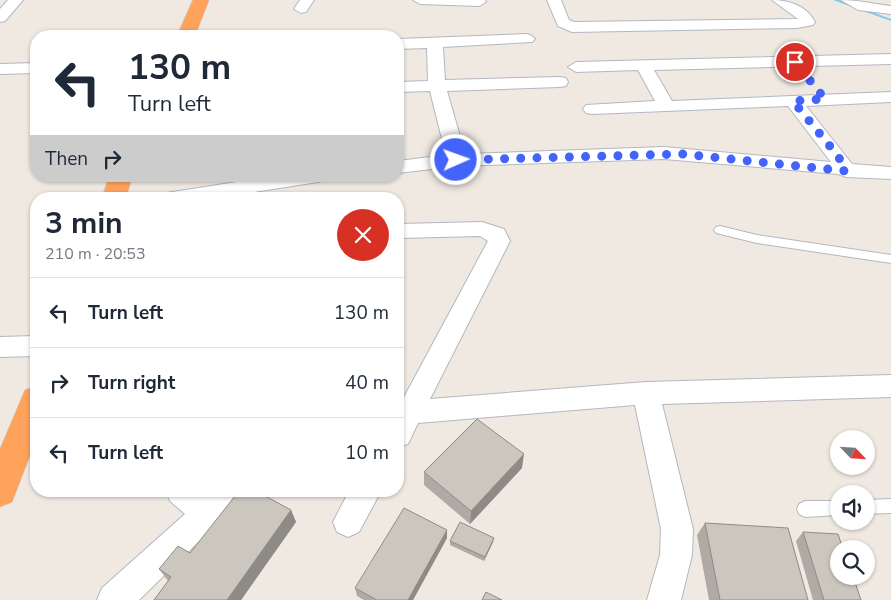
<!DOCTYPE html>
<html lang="en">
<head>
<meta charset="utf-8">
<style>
  body { margin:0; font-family:"Nunito Sans",sans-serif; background:#f2f2f3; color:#1f2937; height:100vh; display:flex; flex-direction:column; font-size:19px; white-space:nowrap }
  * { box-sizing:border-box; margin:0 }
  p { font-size:16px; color:#747a83 }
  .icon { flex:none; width:28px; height:28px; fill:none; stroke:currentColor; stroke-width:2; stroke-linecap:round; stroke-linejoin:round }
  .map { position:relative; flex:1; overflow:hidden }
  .details { position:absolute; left:30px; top:192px; width:374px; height:305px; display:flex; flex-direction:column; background:#fff; border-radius:20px; box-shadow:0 1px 4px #0004 }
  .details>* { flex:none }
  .hud { position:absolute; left:30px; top:30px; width:374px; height:152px; border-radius:20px; box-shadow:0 1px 4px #0004; background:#fff; color:#1f2937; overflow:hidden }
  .needle { width:32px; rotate:115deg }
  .controls { position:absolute; left:830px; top:430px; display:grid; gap:10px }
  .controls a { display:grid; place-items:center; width:45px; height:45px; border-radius:50%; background:#fff; box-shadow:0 1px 4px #0004; font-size:25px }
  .pin { position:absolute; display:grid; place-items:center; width:42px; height:42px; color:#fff; margin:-21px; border:2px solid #fff; border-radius:50%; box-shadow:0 1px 5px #0007 }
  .me { position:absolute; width:55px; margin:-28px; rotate:88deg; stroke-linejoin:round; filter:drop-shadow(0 0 4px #0008) }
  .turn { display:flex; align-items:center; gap:18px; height:105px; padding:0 15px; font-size:22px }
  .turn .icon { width:65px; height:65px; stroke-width:2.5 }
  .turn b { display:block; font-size:35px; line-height:42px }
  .then { display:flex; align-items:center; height:48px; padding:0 15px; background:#0003; gap:10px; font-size:19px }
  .round { display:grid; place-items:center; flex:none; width:52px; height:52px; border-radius:26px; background:#f2f2f3 }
  .overview { display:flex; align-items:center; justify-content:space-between; height:85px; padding:0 15px }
  h1 { font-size:30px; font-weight:700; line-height:38px }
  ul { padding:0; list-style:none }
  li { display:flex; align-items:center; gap:15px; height:70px; padding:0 15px; border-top:1px solid #e0e1e3 }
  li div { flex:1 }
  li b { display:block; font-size:19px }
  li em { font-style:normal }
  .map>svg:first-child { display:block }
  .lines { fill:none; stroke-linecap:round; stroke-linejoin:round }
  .stream { fill:#75cff0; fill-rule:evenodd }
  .lane-casing { stroke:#b4b7c1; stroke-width:2 }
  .street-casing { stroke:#b4b7c1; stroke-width:2 }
  .highway-casing { stroke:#c9c9c9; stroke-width:1 }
  .lane { fill:#fff; fill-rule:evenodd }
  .street { fill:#fff; fill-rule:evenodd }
  .highway { fill:#ffa35c; fill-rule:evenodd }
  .wall { fill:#afaba4 }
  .shaded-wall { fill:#8e8b86 }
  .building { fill:#cbc7bf; stroke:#8e8b86 }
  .route { stroke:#4264fb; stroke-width:9; stroke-dasharray:0 16.2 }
</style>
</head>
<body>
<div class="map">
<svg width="891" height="600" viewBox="0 0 891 600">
  <rect width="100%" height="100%" fill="#efe9e1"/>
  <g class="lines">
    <path class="stream" d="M833,0H839L891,19V21Z"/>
    <g class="lane-casing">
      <path id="lane" d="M720,226L757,235L891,255V263L757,243L716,233L714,230L716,227Z
        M891,499V513L866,514V500Z
        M805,501H839V515L805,517L799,514L797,509L799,504Z"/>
    </g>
    <g class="street-casing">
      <path id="street" d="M8,0H23L5,21L0,22V9Z
        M300,0H314L306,12L301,13L294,9Z
        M413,0H485L486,2L479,6L420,4Z
        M547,0H561L569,20L574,22L798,19L772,0C789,0 807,6 815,22L813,25L797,28L572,32L558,26Z
        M841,0C858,0 874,4 891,6V14L858,10Z
        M527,34L532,36L535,39L532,42L443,47L445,80L560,77L566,78L568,82L566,86L560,87L447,91L465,154L664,147L831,162L788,106L592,114L586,113L583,109L586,105L655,101L638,70L576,72L568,67L576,62L891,54V64L654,70L672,101L891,92V102L806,106L852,164L891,167V179L846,177L838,174L664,159L457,166L398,173V161L446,155L430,91L398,92V82L428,81L427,48L398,49V39Z
        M36,63V73L0,74V64Z
        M276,176H328L325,180L318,182L210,199H156L159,194L166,193Z
        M482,222L504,229L510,241L430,399L646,382L891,375V397L662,404L693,529L692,555L681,600H647L660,555L661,529L635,405L418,423L408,444L398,447V402L402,401L488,241L480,236L398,238V224Z
        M36,336V356L0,357V337Z
        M166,491H203L206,493L208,491H244L240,501L139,600H97L102,588L185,514L170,501Z
        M349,491H381L359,532L348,537L337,532L333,522Z"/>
    </g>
    <g class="highway-casing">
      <path id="highway" d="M193,0H209L195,36H177Z
        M109,176H132L126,199H102Z
        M36,386V440L12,502L0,507V449L25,390Z"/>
    </g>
    <use href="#lane" class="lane"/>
    <use href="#street" class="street"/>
    <use href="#highway" class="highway"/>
  </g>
  <path class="wall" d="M522,468L470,524L424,485V472Z
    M291,510L296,522L241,600H154L168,581L159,569L190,553Z
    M705,523L808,600H709L697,535Z
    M447,530V538L413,600H364L357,596L355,588Z
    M803,532L861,600H813L796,541Z
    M450,541L493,542L484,561L450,545Z"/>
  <path class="shaded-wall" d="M524,454L522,468L470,524L471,511Z
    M291,510L296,522L241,600H227Z
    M447,530V538L413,600H408Z
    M494,538L493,542L484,561L485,557Z"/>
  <path class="building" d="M477,419L524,454L471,511L424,472Z
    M239,491H256L291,510L227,600H154L171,577L159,569L178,546L190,553Z
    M404,508L447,530L408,600H377L355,588Z
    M460,522L494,538L485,557L450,541Z
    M705,523L788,528L808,600H720Z
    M803,532L838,534L843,549H839V576H853L861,600H824Z
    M486,592L502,600H482Z"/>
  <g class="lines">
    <path class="route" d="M456,160L682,154L846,171L838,156L793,101L825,99L795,62"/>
  </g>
</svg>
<div class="controls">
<a><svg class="needle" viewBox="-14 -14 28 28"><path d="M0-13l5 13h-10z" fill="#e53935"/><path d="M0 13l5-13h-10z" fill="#747a83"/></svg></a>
<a><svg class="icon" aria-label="sound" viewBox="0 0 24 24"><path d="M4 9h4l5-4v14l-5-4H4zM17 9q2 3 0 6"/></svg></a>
<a><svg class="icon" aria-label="search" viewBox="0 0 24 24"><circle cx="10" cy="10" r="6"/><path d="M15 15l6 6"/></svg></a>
</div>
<div class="pin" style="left:795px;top:62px;background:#d93025"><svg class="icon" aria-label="arrive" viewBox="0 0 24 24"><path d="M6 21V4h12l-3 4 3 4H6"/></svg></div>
<svg class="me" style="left:456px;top:160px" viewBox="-20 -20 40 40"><circle r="17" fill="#4264fb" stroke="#fff" stroke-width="3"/><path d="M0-11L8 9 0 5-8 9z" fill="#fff"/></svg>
<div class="hud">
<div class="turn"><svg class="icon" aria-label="left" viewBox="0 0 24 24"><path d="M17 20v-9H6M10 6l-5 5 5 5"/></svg><div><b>130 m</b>Turn left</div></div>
<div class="then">Then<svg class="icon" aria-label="right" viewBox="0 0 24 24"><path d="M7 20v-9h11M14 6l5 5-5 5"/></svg></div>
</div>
<section class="details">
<div class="overview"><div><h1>3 min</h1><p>210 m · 20:53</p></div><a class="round" style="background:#d93025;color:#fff"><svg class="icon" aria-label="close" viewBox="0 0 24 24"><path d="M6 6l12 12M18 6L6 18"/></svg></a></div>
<ul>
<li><svg class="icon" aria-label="left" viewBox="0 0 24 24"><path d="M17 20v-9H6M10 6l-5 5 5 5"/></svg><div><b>Turn left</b></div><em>130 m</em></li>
<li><svg class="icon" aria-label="right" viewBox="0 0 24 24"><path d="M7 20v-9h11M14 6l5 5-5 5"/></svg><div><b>Turn right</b></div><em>40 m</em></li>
<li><svg class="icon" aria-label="left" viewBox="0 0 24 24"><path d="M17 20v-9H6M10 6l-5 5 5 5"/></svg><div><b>Turn left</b></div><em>10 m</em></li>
</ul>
</section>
</div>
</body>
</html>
